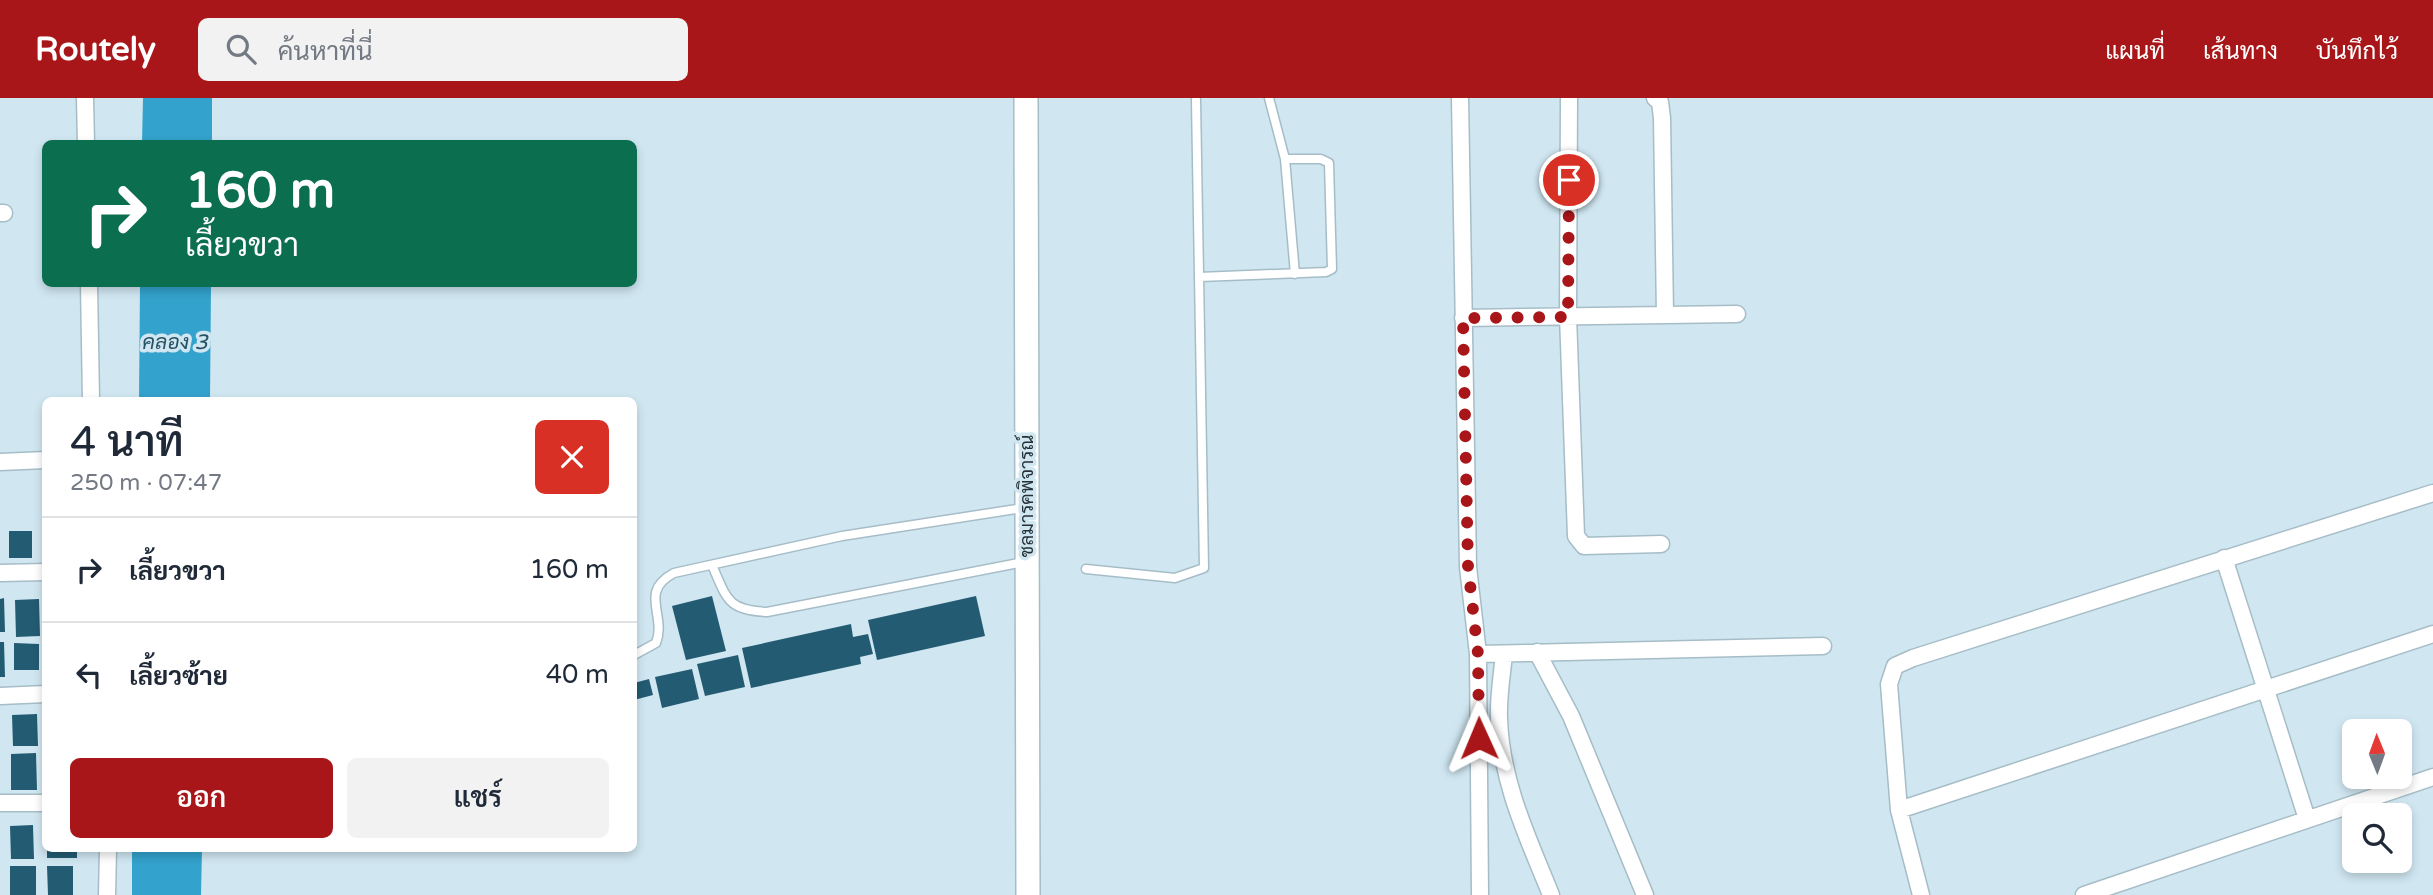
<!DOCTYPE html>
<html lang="th">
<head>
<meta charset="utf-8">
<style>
  body { margin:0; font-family:"Varela Round",Sarabun,sans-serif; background:#f2f2f3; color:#1f2937; height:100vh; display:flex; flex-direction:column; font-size:26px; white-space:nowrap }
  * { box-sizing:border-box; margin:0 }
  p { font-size:23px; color:#747a83 }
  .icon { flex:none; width:38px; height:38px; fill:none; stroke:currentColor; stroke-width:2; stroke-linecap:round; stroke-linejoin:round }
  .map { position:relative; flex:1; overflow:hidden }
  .details { position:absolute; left:42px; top:299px; width:595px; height:455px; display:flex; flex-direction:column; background:#fff; border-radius:10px; box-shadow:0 4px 10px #0003 }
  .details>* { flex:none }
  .guide { position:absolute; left:42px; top:42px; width:595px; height:147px; border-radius:10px; box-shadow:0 4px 10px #0003; background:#0b6e4f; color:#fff; overflow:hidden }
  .needle { width:46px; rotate:359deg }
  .tools { position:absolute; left:2342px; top:621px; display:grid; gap:14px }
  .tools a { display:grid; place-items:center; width:70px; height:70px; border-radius:10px; background:#fff; box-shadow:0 4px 10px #0003; font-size:35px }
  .pin { position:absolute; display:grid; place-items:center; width:60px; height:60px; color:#fff; margin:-30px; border:4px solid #fff; border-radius:50%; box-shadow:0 2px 7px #0007 }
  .me { position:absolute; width:77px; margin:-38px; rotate:359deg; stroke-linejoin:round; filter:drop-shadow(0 0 5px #0008) }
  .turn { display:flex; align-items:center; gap:24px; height:147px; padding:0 28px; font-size:32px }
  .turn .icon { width:91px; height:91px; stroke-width:2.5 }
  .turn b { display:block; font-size:49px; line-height:60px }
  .round { display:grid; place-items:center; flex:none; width:74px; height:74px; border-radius:10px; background:#f2f2f3 }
  .overview { display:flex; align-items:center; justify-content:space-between; height:119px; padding:0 28px }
  h1 { font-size:42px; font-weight:600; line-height:52px }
  .primary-button { display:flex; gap:14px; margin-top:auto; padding:14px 28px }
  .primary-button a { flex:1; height:80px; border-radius:10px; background:#a91619; color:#fff; font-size:28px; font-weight:600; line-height:80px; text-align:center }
  .primary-button a+a { background:#f2f2f3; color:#1f2937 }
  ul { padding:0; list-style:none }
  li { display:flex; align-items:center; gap:21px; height:105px; padding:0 28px; border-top:2px solid #e0e1e3 }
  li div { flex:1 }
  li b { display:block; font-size:26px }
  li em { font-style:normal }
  header { display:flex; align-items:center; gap:42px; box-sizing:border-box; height:98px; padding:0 35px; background:#a91619; color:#fff }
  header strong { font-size:33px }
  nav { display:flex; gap:38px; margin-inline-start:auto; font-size:24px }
  .search { width:490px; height:63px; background:#f2f2f3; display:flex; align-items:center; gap:18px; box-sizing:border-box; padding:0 24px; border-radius:10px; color:#747a83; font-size:26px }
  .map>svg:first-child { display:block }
  .water { fill:#33a2cc }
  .building { fill:#235b72 }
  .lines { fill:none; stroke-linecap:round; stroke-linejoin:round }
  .lane-casing { stroke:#a6bdc7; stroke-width:11 }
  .street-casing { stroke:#a6bdc7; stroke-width:19 }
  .secondary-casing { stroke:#a6bdc7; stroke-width:26 }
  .lane { stroke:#fff; stroke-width:8 }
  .street { stroke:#fff; stroke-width:16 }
  .secondary { stroke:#fff; stroke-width:23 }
  .route { stroke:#a91619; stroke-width:12; stroke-dasharray:0 21.6 }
  .labels { text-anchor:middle; stroke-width:7; stroke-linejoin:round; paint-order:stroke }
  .street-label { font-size:19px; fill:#262f33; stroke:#d0e7f2 }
  .water-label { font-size:21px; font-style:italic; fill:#255264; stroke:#d0e7f2 }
</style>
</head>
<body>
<header>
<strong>Routely</strong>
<div class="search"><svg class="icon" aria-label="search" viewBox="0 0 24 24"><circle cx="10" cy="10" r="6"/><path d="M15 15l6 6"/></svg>ค้นหาที่นี่</div>
<nav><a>แผนที่</a><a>เส้นทาง</a><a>บันทึกไว้</a></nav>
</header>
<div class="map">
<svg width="2433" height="797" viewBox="0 0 2433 797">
  <rect width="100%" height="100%" fill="#d0e7f2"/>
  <path class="water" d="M143,0H212V45H142Z
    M140,186H211L210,303H139Z
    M132,751H202L201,797H132Z"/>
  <path class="building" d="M9,433H32V460H9Z
    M712,498L726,553L686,562L672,508Z
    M976,498L985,538L877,562L868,522Z
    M4,500L5,534H0V501Z
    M39,501L40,538L16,539L15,502Z
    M851,526L853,539L868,536L873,556L860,559L861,566L751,590L742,550Z
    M0,544H4L5,579H0Z
    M14,545L39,546V572H14Z
    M738,557L745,589L705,598L697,566Z
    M692,571L699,601L662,610L655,579Z
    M649,581L653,597L634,602V585Z
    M37,616L38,648H13L12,617Z
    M36,655L37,692H11V656Z
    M33,727L34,761H11L10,728Z
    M47,751H77V760H47Z
    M10,768H36V797H10Z
    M47,768H73V797H48Z"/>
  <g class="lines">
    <g class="lane-casing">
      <path id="lane" d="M1285,61L1295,176
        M1199,179L1326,174L1332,171L1329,65L1321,61H1285L1269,0
        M712,467C727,501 727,512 767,514L1024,464
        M1086,471L1175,480L1204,470L1196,2
        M634,557L656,545C667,517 638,494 674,475L842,438L1023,410"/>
    </g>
    <g class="street-casing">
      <path id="street" d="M85,0L86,46
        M1460,0L1468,469L1478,556L1480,797
        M1569,0L1568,218L1576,438L1584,448L1661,446
        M1655,0L1660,4L1662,20L1665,217
        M0,115H4
        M89,186L91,303
        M1463,220L1737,216
        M0,364L46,362
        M2224,460L2307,721
        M0,475L46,474
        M1537,554L1571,618L1645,797
        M1478,556L1823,548
        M1504,556C1502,577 1498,600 1499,621C1501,684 1528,740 1551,797
        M0,598L46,596
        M0,705H46
        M1899,712L2433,536
        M107,797L108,751
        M1921,797L1899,712L1889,586L1895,568L1913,560L2433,395
        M2084,797L2433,679"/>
    </g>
    <g class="secondary-casing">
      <path id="secondary" d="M1026,0L1028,797"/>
    </g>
    <use href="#lane" class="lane"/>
    <use href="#street" class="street"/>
    <use href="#secondary" class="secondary"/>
  </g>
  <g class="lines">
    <path class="route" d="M1479,640L1478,556L1468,468L1463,220L1568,219L1569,82"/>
  </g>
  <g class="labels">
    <g class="street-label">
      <text transform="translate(1026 398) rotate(-90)" y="7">ชลมารคพิจารณ์</text>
    </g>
    <g class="water-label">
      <text x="175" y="251">คลอง 3</text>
    </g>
  </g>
</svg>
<div class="tools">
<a><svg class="needle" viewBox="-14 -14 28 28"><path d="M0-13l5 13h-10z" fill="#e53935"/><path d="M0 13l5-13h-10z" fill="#747a83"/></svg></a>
<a><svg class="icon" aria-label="search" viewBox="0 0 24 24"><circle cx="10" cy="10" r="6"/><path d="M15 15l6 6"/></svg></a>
</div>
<div class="pin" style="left:1569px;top:82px;background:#d93025"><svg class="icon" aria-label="arrive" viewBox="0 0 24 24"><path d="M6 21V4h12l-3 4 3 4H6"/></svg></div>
<svg class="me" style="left:1479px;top:640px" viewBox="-20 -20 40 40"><path d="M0-17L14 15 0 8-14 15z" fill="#a91619" stroke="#fff" stroke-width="4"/></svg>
<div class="guide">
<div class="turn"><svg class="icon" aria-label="right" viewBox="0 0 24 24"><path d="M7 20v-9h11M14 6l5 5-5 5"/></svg><div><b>160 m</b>เลี้ยวขวา</div></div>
</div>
<section class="details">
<div class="overview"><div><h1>4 นาที</h1><p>250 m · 07:47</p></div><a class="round" style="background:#d93025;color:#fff"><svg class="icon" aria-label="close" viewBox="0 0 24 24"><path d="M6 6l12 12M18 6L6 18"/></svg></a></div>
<ul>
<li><svg class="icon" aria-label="right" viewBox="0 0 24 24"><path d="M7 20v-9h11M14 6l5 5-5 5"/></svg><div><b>เลี้ยวขวา</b></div><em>160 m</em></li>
<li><svg class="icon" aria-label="left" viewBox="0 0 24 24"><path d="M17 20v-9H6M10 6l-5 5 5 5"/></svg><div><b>เลี้ยวซ้าย</b></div><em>40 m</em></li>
</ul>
<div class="primary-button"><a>ออก</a><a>แชร์</a></div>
</section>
</div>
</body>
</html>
